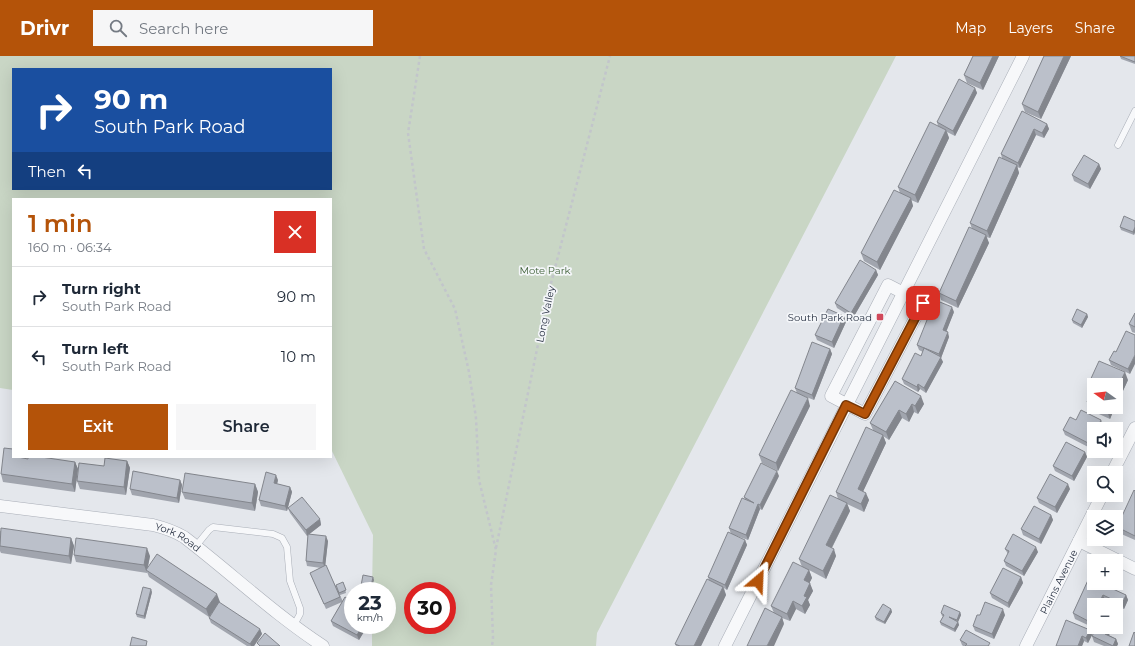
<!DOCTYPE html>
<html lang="en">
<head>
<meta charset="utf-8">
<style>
  body { margin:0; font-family:Montserrat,sans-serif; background:#f6f6f7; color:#1f2937; height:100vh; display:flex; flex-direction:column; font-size:15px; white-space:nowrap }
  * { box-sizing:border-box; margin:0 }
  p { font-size:13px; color:#747a83 }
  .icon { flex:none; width:22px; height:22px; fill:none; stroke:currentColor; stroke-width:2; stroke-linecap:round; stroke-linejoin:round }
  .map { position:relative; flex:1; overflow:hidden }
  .sheet { position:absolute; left:12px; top:142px; width:320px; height:260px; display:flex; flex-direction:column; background:#fff; border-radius:0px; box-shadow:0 4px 16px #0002 }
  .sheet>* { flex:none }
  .hud { position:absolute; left:12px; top:12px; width:320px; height:122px; border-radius:0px; box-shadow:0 4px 16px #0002; background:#1a4fa0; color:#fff; overflow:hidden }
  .needle { width:26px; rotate:285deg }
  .fabs { position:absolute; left:1087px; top:322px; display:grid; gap:8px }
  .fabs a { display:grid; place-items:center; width:36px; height:36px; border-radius:0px; background:#fff; box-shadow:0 4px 16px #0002; font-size:20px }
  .speed { position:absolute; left:344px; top:526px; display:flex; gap:8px; font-size:20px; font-weight:700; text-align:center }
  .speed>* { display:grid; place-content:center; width:52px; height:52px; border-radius:50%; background:#fff; box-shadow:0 4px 16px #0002; line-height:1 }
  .speed small { font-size:10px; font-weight:400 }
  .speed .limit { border:6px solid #d22; background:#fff; color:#111 }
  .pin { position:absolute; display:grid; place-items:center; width:34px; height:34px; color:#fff; margin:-17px; border-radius:8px; box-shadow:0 2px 6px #0006 }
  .me { position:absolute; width:44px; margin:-22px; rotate:26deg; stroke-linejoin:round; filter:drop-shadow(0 0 3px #0008) }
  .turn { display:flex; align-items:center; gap:14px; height:84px; padding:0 16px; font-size:18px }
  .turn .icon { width:52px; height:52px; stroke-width:2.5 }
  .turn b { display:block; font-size:28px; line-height:34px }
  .then { display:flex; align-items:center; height:38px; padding:0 16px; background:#0003; gap:8px; font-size:15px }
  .round { display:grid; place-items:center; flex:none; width:42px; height:42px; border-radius:0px; background:#f6f6f7 }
  .overview { display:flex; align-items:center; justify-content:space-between; height:68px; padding:0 16px }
  h1 { font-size:24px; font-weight:600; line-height:30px; color:#b45309 }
  .cta { display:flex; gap:8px; margin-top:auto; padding:8px 16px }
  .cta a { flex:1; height:46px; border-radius:0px; background:#b45309; color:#fff; font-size:16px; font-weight:600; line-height:46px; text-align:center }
  .cta a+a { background:#f6f6f7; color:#1f2937 }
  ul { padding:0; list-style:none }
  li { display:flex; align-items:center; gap:12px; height:60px; padding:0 16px; border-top:1px solid #e0e1e3 }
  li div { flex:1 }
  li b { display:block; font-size:15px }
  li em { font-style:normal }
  header { display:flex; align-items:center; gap:24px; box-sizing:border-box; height:56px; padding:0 20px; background:#b45309; color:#fff }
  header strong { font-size:19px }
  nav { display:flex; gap:22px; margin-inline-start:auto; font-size:14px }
  .search { width:280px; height:36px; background:#f6f6f7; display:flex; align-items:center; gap:10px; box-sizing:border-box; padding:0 14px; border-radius:0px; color:#747a83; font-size:15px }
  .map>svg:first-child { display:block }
  .green { fill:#c9d6c5; fill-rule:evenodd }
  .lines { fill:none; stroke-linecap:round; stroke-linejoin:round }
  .lane-casing { stroke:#a9aeb7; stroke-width:7 }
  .street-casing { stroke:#a9aeb7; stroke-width:13 }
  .path { stroke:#c2c5cb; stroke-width:2.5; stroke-dasharray:3 3; stroke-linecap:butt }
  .lane { stroke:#f7f8fa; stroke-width:6 }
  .street { stroke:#f7f8fa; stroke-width:12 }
  .wall { fill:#a1a5ae }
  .shaded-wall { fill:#83868d }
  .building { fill:#bbc0ca; stroke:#83868d }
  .route-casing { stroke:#753606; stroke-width:10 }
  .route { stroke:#b45309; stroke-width:7 }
  .poi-dot { fill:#d1495b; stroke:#f4f6f9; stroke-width:1.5 }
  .labels { text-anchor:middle; stroke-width:3.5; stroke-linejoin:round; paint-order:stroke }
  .park-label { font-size:10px; fill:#3f6138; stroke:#f4f6f9 }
  .street-label { font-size:10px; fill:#2b3445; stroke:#f4f6f9 }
  .poi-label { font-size:10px; fill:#2b3445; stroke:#f4f6f9; text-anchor:end }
</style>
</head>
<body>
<header>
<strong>Drivr</strong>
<div class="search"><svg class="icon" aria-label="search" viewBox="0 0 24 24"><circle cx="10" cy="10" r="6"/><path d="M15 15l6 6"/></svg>Search here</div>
<nav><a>Map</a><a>Layers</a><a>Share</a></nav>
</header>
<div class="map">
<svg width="1135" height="590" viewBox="0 0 1135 590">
  <rect width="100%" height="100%" fill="#e4e7ec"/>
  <path class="green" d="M0,0H896L597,577L596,590H372V569H387V535H372L373,479L331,393V143H13V334L0,332ZM13,13H331V133H13ZM413,535H447V569H413Z"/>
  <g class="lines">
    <g class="lane-casing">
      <path id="lane" d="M1118,89L1135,55
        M196,490L209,474L213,471L273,478L282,482L287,491L290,525L300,552V558L294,569"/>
    </g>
    <g class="street-casing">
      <g id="street">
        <path d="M888,229L923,247L865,358L831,340Z"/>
        <path d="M1112,417L1135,372"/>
        <path id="s1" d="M0,450L153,469C165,472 174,475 184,481C231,517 274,558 323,590"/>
        <path d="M1079,485L1135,513"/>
        <path d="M725,590L1023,0"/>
        <path id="s2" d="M1026,590L1102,439"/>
      </g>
    </g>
    <path class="path" d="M420,0L408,77L424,193L455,253L469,316L476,362L479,424L496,494L491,529L493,582L492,590
      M496,492L549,235L610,0"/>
    <use href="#lane" class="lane"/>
    <use href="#street" class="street"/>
  </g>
  <path class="wall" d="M973,0H999L983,34L967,27L964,19Z
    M1044,0H1071L1041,63L1025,56L1022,48Z
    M1120,0H1135V8L1121,3Z
    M975,32L977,37L955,80L947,76L949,82L918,147L911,144L913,150L880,214L864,205L861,197L900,137L898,131L938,70L937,66Z
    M1022,55L1047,68L1049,73L1044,82L1036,79L1020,112L1017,111L1019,117L990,182L986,181L989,187L958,252L941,244L939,237L972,173L970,167L1002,102L1001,98Z
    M1099,108L1101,113L1090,133L1074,125L1072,119Z
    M1135,165V176L1134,179L1121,174L1120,171Z
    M876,214L878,219L853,262L837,252L835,247Z
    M954,256L946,275L949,281L941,302L943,306L926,337L920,333L918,336L904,328L902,323L921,300L923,296L919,294L917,289Z
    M1135,257V277L1132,276L1129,268Z
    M1087,258L1088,261L1082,272L1073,267L1072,264Z
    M844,260L846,266L834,292L817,284L815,279Z
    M1135,279L1130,318L1111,309L1109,304L1116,296Z
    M830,293L832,298L814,344L801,339L810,350L778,415L762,407L759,399L797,337L795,332Z
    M1128,324L1116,350V329H1094V351H1115L1110,363L1090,354L1087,346L1091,337L1088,329Z
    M895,325L924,348L918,358L914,356L909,366L902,362L889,384L883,380L886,387L863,435L869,444L864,456L847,448L850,455L832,492L836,500L826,523L809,514L812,522L809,527L813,535L808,544L810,549L805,558L796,553L790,565L782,562L784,568L774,557L771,550L802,511L799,503L838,443L836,436L873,374L870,367Z
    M1076,364L1103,370L1094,373V388L1092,393L1065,379L1063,374Z
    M1085,396L1087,401L1074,425L1055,415L1053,410Z
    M13,401H21V402L28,403L75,406L78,413L75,436L3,426L1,418Z
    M127,405L130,412L126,439L80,433L77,425Z
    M779,420L762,454L760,453L748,484L731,478L729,472L745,443L744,441Z
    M180,424L182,429L179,447L132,439L130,433Z
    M278,424L277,428L290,431L292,436L287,455L261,450L259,444Z
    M255,428L258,436L255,455L185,443L182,436Z
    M1070,433L1057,457L1039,447L1037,442Z
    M1135,435V484L1119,477L1117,471Z
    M288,452L320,463L321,469L309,478L328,485L325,510L339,536L343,526L346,537L340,539L353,569H368L359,584L333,570L331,565L342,546L326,553L310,517L321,512L307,510L306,505L308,479L307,480L290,457Z
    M1051,459L1053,464L1041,488L1023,479L1021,473Z
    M0,475L71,482L74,490L71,508L1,497L0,495Z
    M745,484L747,489L727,534L724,532L726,539L701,590H676L675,588L709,524L708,521Z
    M1005,493L1038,496L1024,520L1006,510L1004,505L1008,498Z
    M74,499L150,500L148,511L220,546L209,561L149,521L147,516V517L76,506Z
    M1021,521L1023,527L1009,552L992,542L990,537Z
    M1089,522L1126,539L1128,544L1124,553L1116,550V549H1115L1105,544L1092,571L1075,563L1073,557Z
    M152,536L145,563L137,561L136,558Z
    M891,553L892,556L885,568L876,564L875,561Z
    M960,556L961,559L958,566L959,569L955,576L941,569L940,566L943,560H942L941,557Z
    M980,559H1005L994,583L975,575L973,570Z
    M209,562L260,573L262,578L254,590H247L211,567Z
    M1090,574L1092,579L1088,587L1084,585L1082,590H1056Z
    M1111,575L1109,579L1116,583L1118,588L1117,590H1104L1094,586L1092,580Z
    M960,584L991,590H963L962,589Z"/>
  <path class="shaded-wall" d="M993,0H999L983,34L980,27Z
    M1064,0H1071L1041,63L1038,56Z
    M975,32L977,37L955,80L953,75Z
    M1047,68L1049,73L1044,82L1042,77Z
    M1034,73L1036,79L1020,112L1018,107Z
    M946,74L949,82L918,147L915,139Z
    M1099,108L1101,113L1090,133L1088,128Z
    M1017,109L1019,117L990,182L987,175Z
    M911,142L913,150L880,214L877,206Z
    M1135,171V176L1134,179L1133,176Z
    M986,179L989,187L958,252L956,245Z
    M876,214L878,219L853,262L851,257Z
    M952,251L954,256L945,279L943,274Z
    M1087,258L1088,261L1082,272L1081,269Z
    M844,260L846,266L834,292L832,286Z
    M948,276L949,281L941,302L943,306L926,337L924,332L940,302L939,298Z
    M830,293L832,298L814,344L812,339Z
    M1135,299V308L1130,318L1128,313Z
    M1125,316L1128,324L1116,350V336Z
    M918,328L920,333L918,336L917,331Z
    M921,340L924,348L918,358L915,350Z
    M808,342L810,350L778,415L776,407Z
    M912,348L914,356L909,366L906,358Z
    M1109,351H1115L1110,363L1107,355Z
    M899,354L902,362L889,384L886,376Z
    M1101,364L1103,370L1102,373H1097Z
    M883,379L886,387L861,440L858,433Z
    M1094,379V388L1092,393L1090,388Z
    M1085,396L1087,401L1074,425L1072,420Z
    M127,405L130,412L126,439L124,431Z
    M75,406L78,413L75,436L72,428Z
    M777,415L779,420L762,454L760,449Z
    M276,419L278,424L276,432L274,427Z
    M180,424L182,429L179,447L177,442Z
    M255,428L258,436L255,455L252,447Z
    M1068,428L1070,433L1057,457L1055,451Z
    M290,431L292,436L287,455L285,450Z
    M866,437L869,444L864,456L861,448Z
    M847,447L850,455L829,497L826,489Z
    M758,448L760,453L748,484L746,479Z
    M1051,459L1053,464L1041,488L1039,483Z
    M320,463L321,469L307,480L306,474Z
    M326,480L328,485L325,512L323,507Z
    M71,482L74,490L71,508L69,500Z
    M745,484L747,489L727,534L725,529Z
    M1036,491L1038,496L1024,520L1022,515Z
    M147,492L150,500L147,514H146L147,517L144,509Z
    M834,493L836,500L826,523L823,515Z
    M809,514L812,522L807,532L804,524Z
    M373,521L374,524L371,535H370Z
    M1021,521L1023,527L1009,552L1008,547Z
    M810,527L813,535L808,544L810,549L805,558L802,550L804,540Z
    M723,531L726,539L701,590H694Z
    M151,533L152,536L145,563L144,560Z
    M217,538L220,546L209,561L206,553Z
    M1103,539L1105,544L1102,549H1098Z
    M1126,539L1128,544L1124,553L1122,548Z
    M793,545L796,553L790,565L787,558Z
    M891,553L892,556L885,568L884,566Z
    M1003,553L1005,559L994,583L992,578Z
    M960,556L961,559L958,566L957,564Z
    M1094,558V567L1092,571L1090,566Z
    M782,561L784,568L774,590H767Z
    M958,566L959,569L955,576L954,573Z
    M363,569H368L359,584L357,579Z
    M1109,571H1110L1111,575L1107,583L1105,578Z
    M260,573L262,578L254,590H251L250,588Z
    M1090,574L1092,579L1088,587L1086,582Z
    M1082,580L1084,585L1082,590H1078Z
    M1116,583L1118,588L1117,590H1113Z"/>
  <path class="building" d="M973,0H993L980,27L964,19Z
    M1044,0H1064L1038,56L1022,48Z
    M1120,0H1135V6Z
    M959,23L975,32L953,75L937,66Z
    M1022,55L1047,68L1042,77L1034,73L1018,107L1001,98Z
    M930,66L946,74L915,139L898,131Z
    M1084,99L1099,108L1088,128L1072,119Z
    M999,101L1017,109L987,175L970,167Z
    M894,134L911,142L877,206L861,197Z
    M1124,160L1135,165V171L1133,176L1120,171Z
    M969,171L986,179L956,245L939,237Z
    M860,204L876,214L851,257L835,247Z
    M935,244L952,251L943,274L948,276L939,298L917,289Z
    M828,253L844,260L832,286L815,279Z
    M1077,253L1087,258L1081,269L1072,264Z
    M1135,257V271L1129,268Z
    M1126,275L1135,279V299L1128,313L1109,304L1114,295L1116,296Z
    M812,286L830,293L812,339L795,332Z
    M924,292L941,301L924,332L918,328L917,331L902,323L915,297L921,300Z
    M1099,305L1125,316L1116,336V329H1094V349L1087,346L1094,332L1088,329Z
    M895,325L921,340L915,350L912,348L906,358L899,354L886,376L870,367Z
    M791,334L808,342L776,407L759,399Z
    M1098,351H1109L1107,355Z
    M1081,354L1101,364L1097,373H1094V379L1090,388L1063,374L1070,361L1076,364Z
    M866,371L883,379L858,433L866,437L861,448L836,436Z
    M1066,386L1085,396L1072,420L1053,410Z
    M4,392L13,393V401H18L28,403V401H41L75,406L72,428L1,418Z
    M105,402L127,405L124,431L77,425L79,407L104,410Z
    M761,407L777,415L760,449L758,448L746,479L729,472L742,442L754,447L744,441Z
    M133,415L180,424L177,442L130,433Z
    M266,416L276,419L274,427L290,431L285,450L259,444Z
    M185,417L255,428L252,447L182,436Z
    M1050,418L1068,428L1055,451L1037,442Z
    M1134,434L1135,435V480L1117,471Z
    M830,439L847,447L826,489L834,493L823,515L799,503Z
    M302,441L320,463L306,474L288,452Z
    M1034,450L1051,459L1039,483L1021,473Z
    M1,472L71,482L69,500L0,490Z
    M728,476L745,484L725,529L708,521Z
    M308,478L326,480L323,507L306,505Z
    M1013,478L1036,491L1022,515L1004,505L1009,495L1005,493Z
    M76,482L147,492L144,509L74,499Z
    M157,498L217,538L206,553L146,514Z
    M793,506L809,514L804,524L810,527L804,540L807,541L802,550L793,545L787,558L771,550Z
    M326,509L340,541L324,548L310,517Z
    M1003,512L1021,521L1008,547L990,537Z
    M363,519L373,521L370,535H360Z
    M1089,522L1094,524V527H1100L1126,539L1122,548L1103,539L1098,549H1094V558L1090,566L1073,557Z
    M707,523L723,531L694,590H680L675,588Z
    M343,526L346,534L339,537L336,529Z
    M143,531L151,533L144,560L136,558Z
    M345,541L353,545V569H363L357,579L331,565Z
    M219,546L260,573L250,588L209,562Z
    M985,546L1003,553L992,578L973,570L977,559H980Z
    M883,548L891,553L884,566L875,561Z
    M944,549L960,556L957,564L949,561L958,566L954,573L940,566L944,559L941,557Z
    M765,552L782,561L767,590H747Z
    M1066,564L1090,574L1086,582L1082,580L1078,590H1056Z
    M1097,571H1109L1105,578L1116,583L1113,590L1092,580Z
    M966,574L990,587L988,590H965L967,588L960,584Z
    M1134,576L1135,577V590H1129Z
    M265,577L280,590H260L257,587Z
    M132,581L147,585L146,590H130Z"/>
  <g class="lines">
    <g class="route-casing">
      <path id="route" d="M758,525L846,349L865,358L923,247"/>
    </g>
    <use href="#route" class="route"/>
  </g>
  <rect class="poi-dot" x="876" y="257" width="8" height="8" rx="2"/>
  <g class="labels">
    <g class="park-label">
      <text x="545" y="218">Mote Park</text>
    </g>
    <g class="street-label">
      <text transform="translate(545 258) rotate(-78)" y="4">Long Valley</text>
      <text dy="4" stroke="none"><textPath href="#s1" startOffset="182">York Road</textPath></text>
      <text dy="4" stroke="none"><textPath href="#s2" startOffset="72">Plains Avenue</textPath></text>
    </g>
    <g class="poi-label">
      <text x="872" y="265">South Park Road</text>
    </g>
  </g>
</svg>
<div class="fabs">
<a><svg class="needle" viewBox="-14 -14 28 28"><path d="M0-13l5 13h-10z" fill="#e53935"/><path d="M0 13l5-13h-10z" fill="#747a83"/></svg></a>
<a><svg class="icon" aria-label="sound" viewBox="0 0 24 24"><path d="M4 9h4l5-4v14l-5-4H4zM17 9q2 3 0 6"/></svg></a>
<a><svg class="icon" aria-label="search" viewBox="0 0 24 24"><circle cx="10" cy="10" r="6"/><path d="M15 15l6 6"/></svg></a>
<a><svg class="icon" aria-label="layers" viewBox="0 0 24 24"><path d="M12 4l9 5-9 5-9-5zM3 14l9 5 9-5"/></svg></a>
<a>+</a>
<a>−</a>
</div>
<div class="speed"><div>23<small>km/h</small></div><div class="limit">30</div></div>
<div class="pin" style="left:923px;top:247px;background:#d93025"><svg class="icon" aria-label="arrive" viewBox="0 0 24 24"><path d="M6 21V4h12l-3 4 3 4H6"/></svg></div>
<svg class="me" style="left:758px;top:525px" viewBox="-20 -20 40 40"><path d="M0-17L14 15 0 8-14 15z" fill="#b45309" stroke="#fff" stroke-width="4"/></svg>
<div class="hud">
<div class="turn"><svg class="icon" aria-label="right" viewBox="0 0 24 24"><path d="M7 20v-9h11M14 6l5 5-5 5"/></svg><div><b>90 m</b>South Park Road</div></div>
<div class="then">Then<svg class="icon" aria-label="left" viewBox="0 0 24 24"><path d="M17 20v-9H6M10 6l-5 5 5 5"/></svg></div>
</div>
<section class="sheet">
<div class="overview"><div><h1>1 min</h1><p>160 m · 06:34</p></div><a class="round" style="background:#d93025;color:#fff"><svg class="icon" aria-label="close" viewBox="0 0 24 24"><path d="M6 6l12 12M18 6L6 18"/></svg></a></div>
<ul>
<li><svg class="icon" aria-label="right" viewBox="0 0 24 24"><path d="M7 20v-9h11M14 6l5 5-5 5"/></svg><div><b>Turn right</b><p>South Park Road</p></div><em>90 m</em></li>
<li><svg class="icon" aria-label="left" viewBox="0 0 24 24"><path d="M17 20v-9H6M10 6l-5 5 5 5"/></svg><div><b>Turn left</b><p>South Park Road</p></div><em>10 m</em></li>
</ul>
<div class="cta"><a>Exit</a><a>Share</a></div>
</section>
</div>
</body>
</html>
